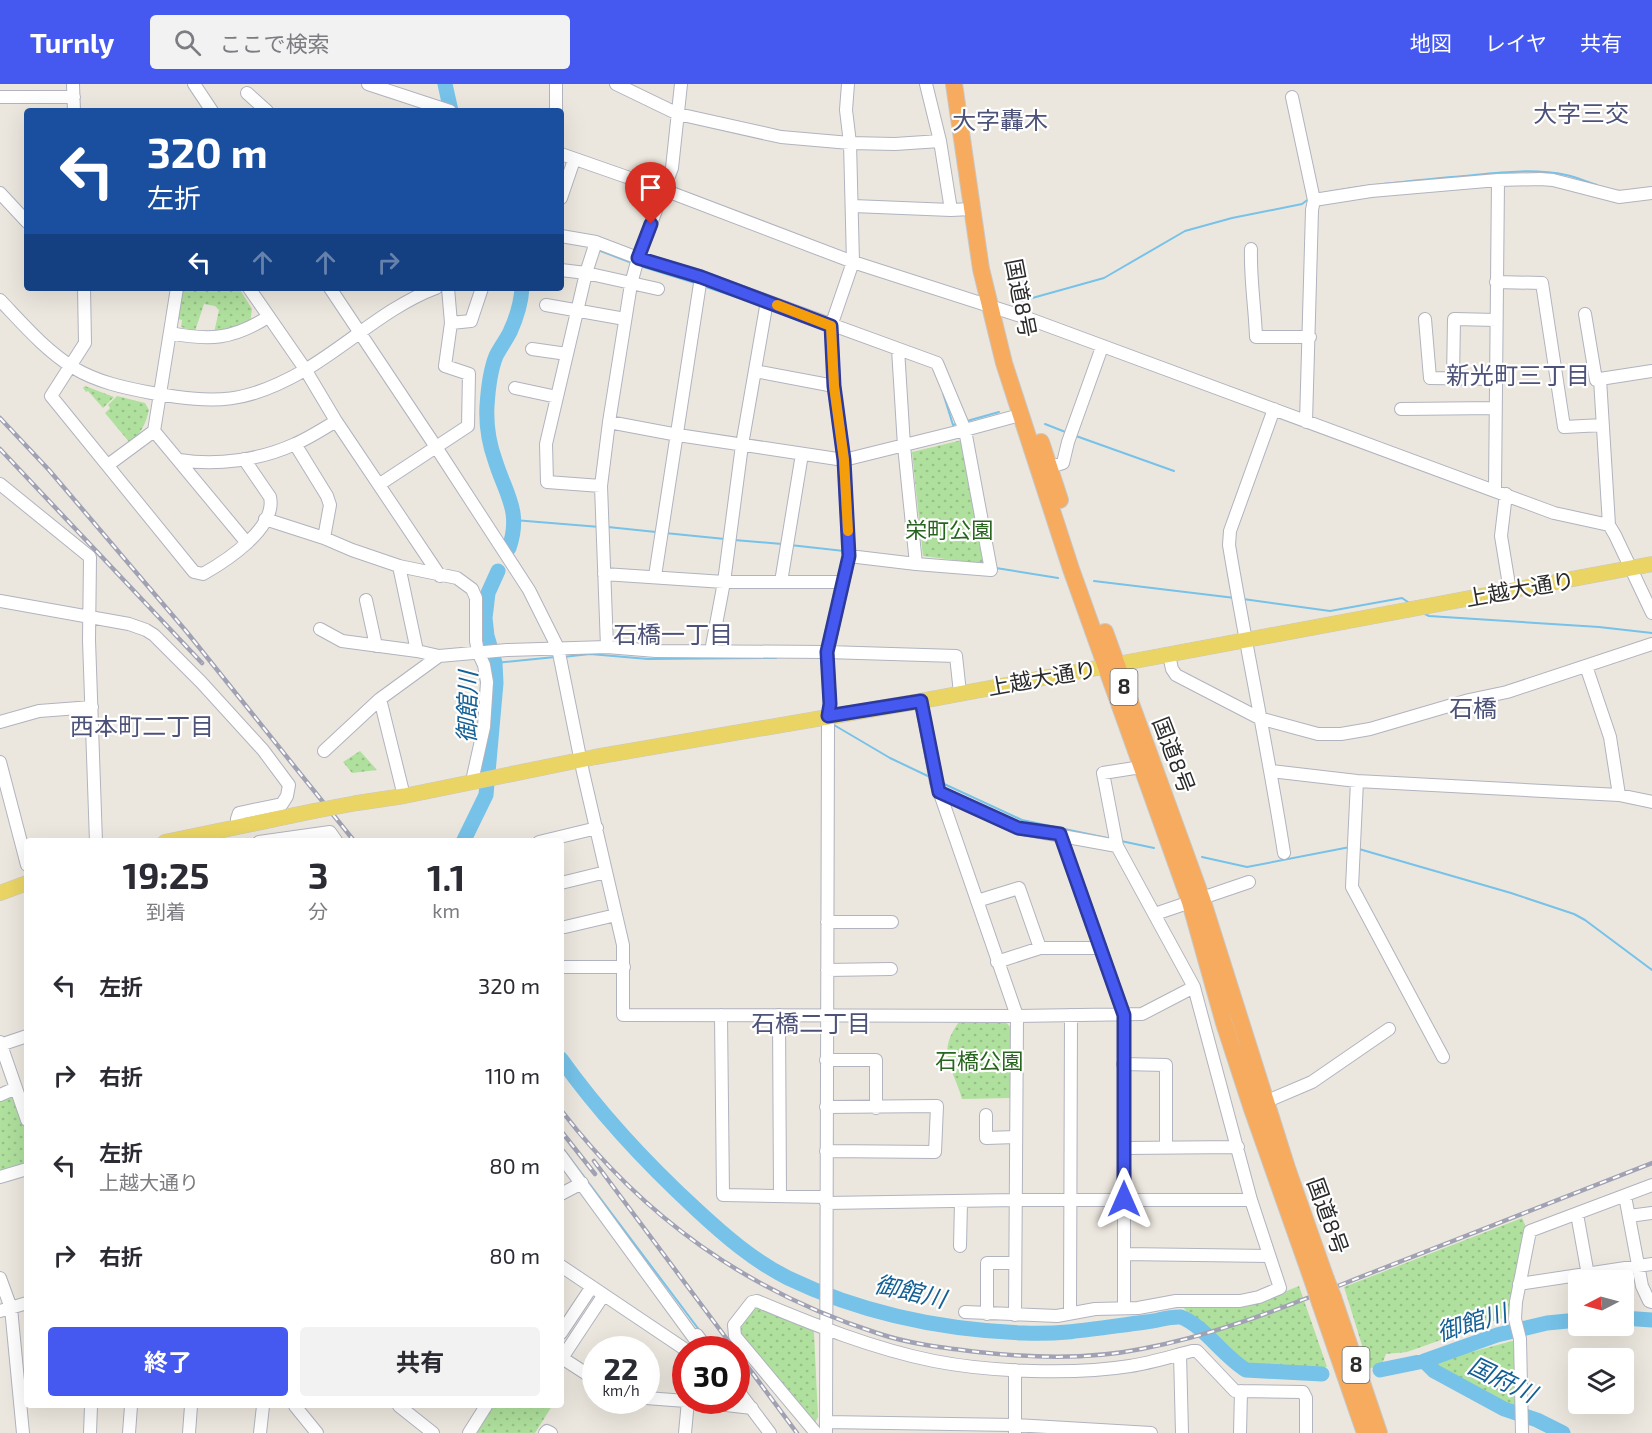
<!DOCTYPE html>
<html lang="ja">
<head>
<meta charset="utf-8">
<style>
  body { margin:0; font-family:"Exo 2","Noto Sans JP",sans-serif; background:#f2f2f3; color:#2b2b33; height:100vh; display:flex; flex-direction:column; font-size:22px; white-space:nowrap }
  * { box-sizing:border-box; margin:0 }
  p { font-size:20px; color:#7c7c81 }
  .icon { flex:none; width:33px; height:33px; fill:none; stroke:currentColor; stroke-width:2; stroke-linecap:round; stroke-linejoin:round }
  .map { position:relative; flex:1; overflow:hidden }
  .sheet { position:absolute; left:24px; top:754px; width:540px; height:570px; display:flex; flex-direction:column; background:#fff; border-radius:6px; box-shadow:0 6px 24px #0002 }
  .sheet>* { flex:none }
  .top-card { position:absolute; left:24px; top:24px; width:540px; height:183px; border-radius:6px; box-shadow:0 6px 24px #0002; background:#1a4fa0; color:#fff; overflow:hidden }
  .needle { width:39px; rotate:264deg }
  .controls { position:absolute; left:1568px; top:1186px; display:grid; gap:12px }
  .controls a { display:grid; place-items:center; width:66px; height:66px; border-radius:6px; background:#fff; box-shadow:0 6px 24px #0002; font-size:30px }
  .speed { position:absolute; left:582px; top:1252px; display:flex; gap:12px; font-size:30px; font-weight:700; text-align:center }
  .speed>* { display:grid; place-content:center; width:78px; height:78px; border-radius:50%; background:#fff; box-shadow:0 6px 24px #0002; line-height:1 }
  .speed small { font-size:15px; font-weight:400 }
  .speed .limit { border:9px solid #d22; background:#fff; color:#111 }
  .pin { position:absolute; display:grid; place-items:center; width:51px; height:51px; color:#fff; margin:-62px -26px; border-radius:50% 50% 50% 0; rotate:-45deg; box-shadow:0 0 6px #0007 }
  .pin .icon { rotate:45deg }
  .me { position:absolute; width:66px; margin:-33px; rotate:0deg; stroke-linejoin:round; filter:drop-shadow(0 0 4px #0008) }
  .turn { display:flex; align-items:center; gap:21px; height:126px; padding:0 24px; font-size:27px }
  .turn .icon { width:78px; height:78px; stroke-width:2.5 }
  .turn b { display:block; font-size:42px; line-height:51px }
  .lanes { display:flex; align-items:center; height:57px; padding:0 24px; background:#0003; justify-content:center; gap:30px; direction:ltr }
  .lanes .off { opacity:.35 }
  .eta { display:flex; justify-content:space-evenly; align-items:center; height:102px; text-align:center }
  .eta b { font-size:36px; font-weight:700; line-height:42px }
  .cta { display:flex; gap:12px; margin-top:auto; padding:12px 24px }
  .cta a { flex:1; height:69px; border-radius:6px; background:#4559f1; color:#fff; font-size:24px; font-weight:700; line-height:69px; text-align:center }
  .cta a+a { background:#f2f2f3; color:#2b2b33 }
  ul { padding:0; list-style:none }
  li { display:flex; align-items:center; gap:18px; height:90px; padding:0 24px }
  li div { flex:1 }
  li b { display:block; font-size:22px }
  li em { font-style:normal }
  header { display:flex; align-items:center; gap:36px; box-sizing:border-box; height:84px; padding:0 30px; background:#4559f1; color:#fff }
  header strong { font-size:28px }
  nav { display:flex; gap:33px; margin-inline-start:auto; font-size:21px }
  .search { width:420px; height:54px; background:#f2f2f3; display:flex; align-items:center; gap:15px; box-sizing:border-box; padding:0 21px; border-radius:6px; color:#7c7c81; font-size:22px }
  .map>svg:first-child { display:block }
  .grass { fill:url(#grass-dots) }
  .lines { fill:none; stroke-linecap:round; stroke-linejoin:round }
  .stream { stroke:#76c2e9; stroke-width:2 }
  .river { stroke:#76c2e9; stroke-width:15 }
  .minor-casing { stroke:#b1b3be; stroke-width:14 }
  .major-casing { stroke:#c8c8c8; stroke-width:16 }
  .highway-casing { stroke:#c8c8c8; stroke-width:18 }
  .minor { stroke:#fff; stroke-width:12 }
  .major { stroke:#ead564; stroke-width:15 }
  .highway { stroke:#f6ab5e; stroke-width:16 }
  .rail-casing { stroke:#a0a2b4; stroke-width:4.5 }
  .rail { stroke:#fff; stroke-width:2; stroke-dasharray:7; stroke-linecap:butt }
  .major-bridge-casing { stroke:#c8c8c8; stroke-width:16; stroke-linecap:butt }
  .highway-bridge-casing { stroke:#c8c8c8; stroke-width:18; stroke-linecap:butt }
  .major-bridge { stroke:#ead564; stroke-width:15 }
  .highway-bridge { stroke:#f6ab5e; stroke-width:16 }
  .route-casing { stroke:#2d3a9d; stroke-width:15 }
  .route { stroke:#4559f1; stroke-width:10 }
  .slow { stroke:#f59e0b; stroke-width:10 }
  .labels { text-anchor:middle; stroke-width:4.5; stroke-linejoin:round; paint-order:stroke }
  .shield { fill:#fff; stroke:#6b6b6b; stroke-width:1.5 }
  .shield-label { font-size:21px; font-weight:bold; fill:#2b2b2b }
  .street-label { font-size:22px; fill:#2b2b2b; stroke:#fff }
  .park-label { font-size:22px; fill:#27651e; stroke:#fff }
  .neighbourhood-label { font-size:24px; fill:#4d5279; stroke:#fff }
  .water-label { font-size:24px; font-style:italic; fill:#146096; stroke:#fff }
</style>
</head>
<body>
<header>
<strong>Turnly</strong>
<div class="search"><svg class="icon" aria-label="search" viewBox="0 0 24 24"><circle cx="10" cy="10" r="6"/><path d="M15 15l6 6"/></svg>ここで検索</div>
<nav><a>地図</a><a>レイヤ</a><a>共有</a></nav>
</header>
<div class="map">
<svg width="1652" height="1349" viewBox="0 0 1652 1349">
  <defs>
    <pattern id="grass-dots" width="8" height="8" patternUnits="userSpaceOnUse" patternTransform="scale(1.5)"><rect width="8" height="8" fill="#afe09d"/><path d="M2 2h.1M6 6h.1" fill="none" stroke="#97c087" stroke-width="1.8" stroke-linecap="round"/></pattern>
  </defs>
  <rect width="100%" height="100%" fill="#ece7de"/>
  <path class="grass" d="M180,204H239L252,225L250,239L214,249L219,226L215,222L204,220L195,247L181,243L182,236L174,234Z
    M85,302L114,313L103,324L88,307L86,308L83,304Z
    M117,312L145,319L149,326C145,341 142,348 130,359L105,329L110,324L108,321Z
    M962,356L984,480L923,472L912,368Z
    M360,667L377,686L352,689L343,678Z
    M1005,937L1011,944V1014L962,1015C954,985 935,970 959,938Z
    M15,1010L27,1046V1081L0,1088V1015Z
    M1522,1134L1526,1143L1511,1215V1231L1407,1268L1386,1270L1381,1283L1369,1284L1344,1203Z
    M1299,1202L1327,1283C1308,1284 1264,1288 1248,1281C1227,1272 1198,1240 1182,1222H1249Z
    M753,1221L810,1244L814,1248L818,1333L815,1339L738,1248L749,1224Z
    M1516,1256L1518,1326L1441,1288L1435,1281L1437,1277L1441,1276Z
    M493,1322H552L535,1349H475Z"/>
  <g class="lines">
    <path class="stream" d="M1329,108C1370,100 1411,97 1452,93C1489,90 1530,83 1566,91C1576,93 1587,98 1597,101
      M598,166L632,179
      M640,182L695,199
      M703,202L763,222
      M1018,218L1104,194L1185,147L1232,134L1302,120L1310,114
      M771,225L783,229
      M943,309L953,341L959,339
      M967,337L999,328
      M1045,340L1068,349
      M1076,352L1174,387
      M514,436L600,443
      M608,443L656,448
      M665,449L725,455
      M734,456L782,460
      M790,461L844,467
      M996,484L1058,494
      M1094,497L1235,514
      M1243,515L1330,527L1402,514L1408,518
      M1425,530L1429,532L1599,543L1652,549
      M563,573L590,570L648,575L776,574
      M495,579L555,573
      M834,641L890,674L932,694
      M942,699L1022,736L1112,755
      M1121,757L1154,764
      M1359,765L1511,809L1574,830L1585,836L1652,886
      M1202,773L1247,783L1350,763
      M561,988L567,983
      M561,1062L700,1247
      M683,1313L686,1282"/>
    <path class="river" d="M445,0L451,27
      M509,464C522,427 505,409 495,376C489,359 486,340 487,322C488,306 490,287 496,272C500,264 506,256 510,248C516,235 521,219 522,204
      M463,758L486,711L496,599L495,579L487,552L485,534L488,509L498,487
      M561,975C601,1031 647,1080 697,1126C725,1152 754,1177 788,1194C861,1229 944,1246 1024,1249C1066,1251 1105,1243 1146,1238C1158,1237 1169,1232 1181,1233C1204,1242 1223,1272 1246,1286L1322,1290
      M1623,1234L1652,1236
      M1424,1277L1434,1287L1504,1325L1537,1336L1563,1349
      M1380,1286L1424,1277L1497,1251L1547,1239L1578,1236"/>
    <g class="minor-casing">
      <path id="minor" d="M73,0L74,27
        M194,0L212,27
        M368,0L450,27
        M556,0V27
        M616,0L678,30L781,53L850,59L895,60L940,57L951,126L971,125
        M926,0L940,57
        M247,9L267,27
        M0,13H74
        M1292,13L1314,116L1312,126L1306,338
        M561,70L664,106L853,178L1027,234L1554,429L1609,441L1615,451L1652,529
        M0,109L27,138
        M561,114L574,76
        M1314,116L1371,107L1498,96L1540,95L1553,96L1619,113L1652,109
        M853,122L951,126
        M561,152L596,158L638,174L701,193L937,279L965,346L991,486L916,480L849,472
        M596,158L586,189L546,360L547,398L601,402
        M1251,165C1250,194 1255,224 1256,253H1310
        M561,186L586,189L658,205
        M1496,198L1542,199L1564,343L1603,341
        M84,204L85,259L51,312L194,488L203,490C226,477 277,444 270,413L244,375
        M177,204L154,347L247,459
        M249,204L305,285L336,337L440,492
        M330,204L436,363L529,506L558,564L583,688L623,861V931L1017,932L1142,930L1194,903
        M0,216C23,240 45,266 74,284C97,298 125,304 152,309C217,320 246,320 305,286C349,260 388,222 436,204
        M546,221L625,235
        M1585,230L1596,296L1600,295
        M1425,235L1430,294L1496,295
        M451,239L471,237L482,204
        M170,249C210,257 233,255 268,233
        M532,265L567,270
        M898,265L904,362L916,480
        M755,287L834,302
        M1453,294L1454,235L1496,236
        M515,304L557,313
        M1274,325L1230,447L1229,461C1246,564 1268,666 1284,769
        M1401,325L1495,324
        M609,338L678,351L844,376L965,346L1020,331
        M295,360L327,412L330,421L324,454
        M179,376C217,382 260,376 295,360C309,354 323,345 336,337
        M108,381L154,347
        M1050,383L1063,379L1068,358L1102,263
        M0,400L90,473L89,556L96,758
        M380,400L468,342L469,290L445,282L451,239L448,204
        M1495,406L1498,96
        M1506,410L1501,452L1510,507
        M265,435L324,454L352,466L399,482L457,494L472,505L476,514V557L478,568L484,581L487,598L484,643L472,697
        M1609,441L1600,295L1652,287
        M399,482L417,567
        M604,490L724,498H842
        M655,492L701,193
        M781,498L802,370
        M366,516L376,562
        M0,517L129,540L146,546L154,551L201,598L263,666L289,701L287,712L282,720L239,729L237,735V742
        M320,545L342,557L417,567L439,572
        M607,563L601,402L609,338L631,200L638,174L672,84L681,0
        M711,567L724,498L742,361L767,217
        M1169,571L1172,585L1176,591L1259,634L1318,650H1341L1370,645L1469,616L1507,608L1652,560
        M1586,582L1610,653L1619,711
        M380,615L404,712
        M921,617L936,698L1017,932L1015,1231
        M0,638L39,627L92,623
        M324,667L380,615L439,572L507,566L607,563L656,567L827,568L956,572L960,609
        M0,678L27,781
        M1271,687L1357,697L1619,711L1652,718
        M1357,697L1352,803L1443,973
        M939,708L1018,744L1117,762
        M1060,750L1124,931V1224
        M259,758L330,748L337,758
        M539,758L597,744
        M561,799L606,788
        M977,817L1019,804L1040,864
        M1155,830L1249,798
        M827,838H892
        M561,843H565L616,831
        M997,878L1040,864H1100
        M561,883H624
        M827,886L891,885
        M721,931L723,1111L826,1113
        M779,931L780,1111
        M0,958L27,1036
        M0,961L27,952
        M826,976H876V1024
        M1123,980L1166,981V1063
        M0,1011L16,1004
        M1265,1018L1312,998L1389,945
        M986,1031V1054L1016,1053
        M1124,1064L1238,1063
        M826,1067L935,1068L937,1022L826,1023
        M561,1072L694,1254L697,1251L708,1266
        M0,1093L27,1085
        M561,1110L582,1099
        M1625,1112L1642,1202L1649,1217L1652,1218
        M826,1119L1016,1116H1251
        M1577,1130L1588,1191
        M1629,1132L1652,1129
        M960,1162L961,1118
        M1124,1170L1269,1172
        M561,1182L686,1266
        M0,1194L11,1224L23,1349
        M1519,1200L1652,1180
        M0,1227L27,1219
        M965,1228L1057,1232L1095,1225L1138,1224L1176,1217H1240L1259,1213L1280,1204L1251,1116L1194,903L1117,762L1103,689L1141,683
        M1070,1229L1071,931
        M987,1230V1179H1015
        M561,1249L591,1204
        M1180,1270L1182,1349
        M596,1296L562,1274L603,1212
        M736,1304L770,1349
        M646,1314L686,1317
        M692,1317L752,1324
        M295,1322L317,1349
        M399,1322L433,1349
        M826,1338L1014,1341L1151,1349
        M1015,1348V1286
        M90,1349L91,1322
        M129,1349L131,1322
        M189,1349L191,1322
        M260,1349L263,1322
        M469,1349L486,1322
        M545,1349L547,1347L551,1349
        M685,1349L688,1317
        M816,1349L735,1252L734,1241L752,1218L757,1217C814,1241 874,1265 934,1277C990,1288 1074,1291 1130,1282C1151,1279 1172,1272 1192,1267H1197L1235,1307L1303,1308L1306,1314V1349
        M826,1349L828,641L830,620L827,568L849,472L844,376L834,302L831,242L853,178L850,59L846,26L848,0
        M1240,1349L1241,1307
        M1522,1349L1520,1255L1515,1235L1516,1218L1530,1147L1652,1101"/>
    </g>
    <g class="major-casing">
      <path id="major" d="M357,719L404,712L595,673L921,617L1652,480
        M165,758L314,727
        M0,809L27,799"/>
    </g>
    <g class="highway-casing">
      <path id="highway" d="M954,0L981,185L1004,279L1071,485L1190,818L1224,939L1251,1022L1313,1198
        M1041,358L1060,416
        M1105,548L1202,815L1287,1084L1326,1195
        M1333,1213L1379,1349
        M1320,1219L1365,1349"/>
    </g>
    <use href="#minor" class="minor"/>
    <use href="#major" class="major"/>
    <use href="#highway" class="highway"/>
    <g class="rail-casing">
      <path id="rail" d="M0,334L49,386L186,547L355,758
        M0,365L202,579
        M561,1026C644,1134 747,1207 877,1249C909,1260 945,1264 978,1268C1032,1274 1087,1276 1141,1265C1223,1250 1299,1217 1376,1187C1468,1151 1560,1115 1652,1079
        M561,1047L595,1090
        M594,1077L735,1266
        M736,1267L797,1349"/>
    </g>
    <use href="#rail" class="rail"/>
    <g class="major-bridge-casing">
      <path id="major-bridge" d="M314,727L357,719"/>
    </g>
    <g class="highway-bridge-casing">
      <path id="highway-bridge" d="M1326,1195L1333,1213
        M1313,1198L1320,1219"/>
    </g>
    <use href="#major-bridge" class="major-bridge"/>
    <use href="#highway-bridge" class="highway-bridge"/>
  </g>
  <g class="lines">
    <g class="route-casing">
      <path id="route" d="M651,140L638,174L701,193L831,242L834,302L844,376L849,472L827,568L830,620L828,632L921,617L939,708L1018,744L1060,750L1124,931V1115"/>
    </g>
    <use href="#route" class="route"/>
    <path class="slow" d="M777,221L831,242L834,302L844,376L848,447"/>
  </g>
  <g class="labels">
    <g class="shield">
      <rect x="1110.5" y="585" width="27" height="36" rx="4.5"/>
      <rect x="1342.5" y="1263" width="27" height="36" rx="4.5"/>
    </g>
    <g class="shield-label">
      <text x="1124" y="610">8</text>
      <text x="1356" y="1288">8</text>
    </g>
    <g class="street-label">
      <text transform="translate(1021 214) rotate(79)" y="8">国道8号</text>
      <text transform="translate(1520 505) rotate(-10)" y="8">上越大通り</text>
      <text transform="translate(1042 594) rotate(-10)" y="8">上越大通り</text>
      <text transform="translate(1174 671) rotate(69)" y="8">国道8号</text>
      <text transform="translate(1328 1132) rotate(70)" y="8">国道8号</text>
    </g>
    <g class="park-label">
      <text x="949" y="454">栄町公園</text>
      <text x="979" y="985">石橋公園</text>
    </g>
    <g class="neighbourhood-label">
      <text x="1581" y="38">大字三交</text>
      <text x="1000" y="45">大字轟木</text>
      <text x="1518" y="300">新光町三丁目</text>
      <text x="673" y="559">石橋一丁目</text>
      <text x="1473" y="633">石橋</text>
      <text x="142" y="651">西本町二丁目</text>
      <text x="811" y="948">石橋二丁目</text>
    </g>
    <g class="water-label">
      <text transform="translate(468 623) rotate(-89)" y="8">御館川</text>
      <text transform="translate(910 1208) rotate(13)" y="8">御館川</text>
      <text transform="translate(1472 1239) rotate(-17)" y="8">御館川</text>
      <text transform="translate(1502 1296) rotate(26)" y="8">国府川</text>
    </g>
  </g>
</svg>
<div class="controls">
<a><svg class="needle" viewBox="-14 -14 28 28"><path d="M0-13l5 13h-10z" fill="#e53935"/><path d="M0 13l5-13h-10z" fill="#7c7c81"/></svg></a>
<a><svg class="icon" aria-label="layers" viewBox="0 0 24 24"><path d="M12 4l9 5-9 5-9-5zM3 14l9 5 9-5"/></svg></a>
</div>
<div class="speed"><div>22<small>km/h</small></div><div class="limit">30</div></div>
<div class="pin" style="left:651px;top:140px;background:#d93025"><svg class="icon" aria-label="arrive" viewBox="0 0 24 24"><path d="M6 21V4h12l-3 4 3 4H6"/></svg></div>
<svg class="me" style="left:1124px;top:1115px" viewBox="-20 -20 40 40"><path d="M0-17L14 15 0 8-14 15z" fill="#4559f1" stroke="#fff" stroke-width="4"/></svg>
<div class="top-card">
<div class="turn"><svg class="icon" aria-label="left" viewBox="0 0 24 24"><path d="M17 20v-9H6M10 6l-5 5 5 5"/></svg><div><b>320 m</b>左折</div></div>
<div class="lanes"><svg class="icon" aria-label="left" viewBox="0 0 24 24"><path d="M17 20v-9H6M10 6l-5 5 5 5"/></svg><svg class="icon off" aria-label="ahead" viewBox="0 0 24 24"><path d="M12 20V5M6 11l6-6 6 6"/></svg><svg class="icon off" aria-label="ahead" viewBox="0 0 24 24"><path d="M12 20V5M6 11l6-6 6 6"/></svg><svg class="icon off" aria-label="right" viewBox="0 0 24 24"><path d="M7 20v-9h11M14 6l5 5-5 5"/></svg></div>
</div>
<section class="sheet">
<div class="eta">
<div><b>19:25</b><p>到着</p></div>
<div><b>3</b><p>分</p></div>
<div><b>1.1</b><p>km</p></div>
</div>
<ul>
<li><svg class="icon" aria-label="left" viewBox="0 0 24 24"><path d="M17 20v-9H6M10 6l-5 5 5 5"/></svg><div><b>左折</b></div><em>320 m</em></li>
<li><svg class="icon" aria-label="right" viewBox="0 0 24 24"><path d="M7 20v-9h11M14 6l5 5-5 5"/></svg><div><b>右折</b></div><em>110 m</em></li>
<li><svg class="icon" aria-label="left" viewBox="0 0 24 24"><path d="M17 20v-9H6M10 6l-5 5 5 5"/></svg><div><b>左折</b><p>上越大通り</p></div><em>80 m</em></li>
<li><svg class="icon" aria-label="right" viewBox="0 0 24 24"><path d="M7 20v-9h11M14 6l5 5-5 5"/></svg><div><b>右折</b></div><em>80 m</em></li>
</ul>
<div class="cta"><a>終了</a><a>共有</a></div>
</section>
</div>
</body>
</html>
